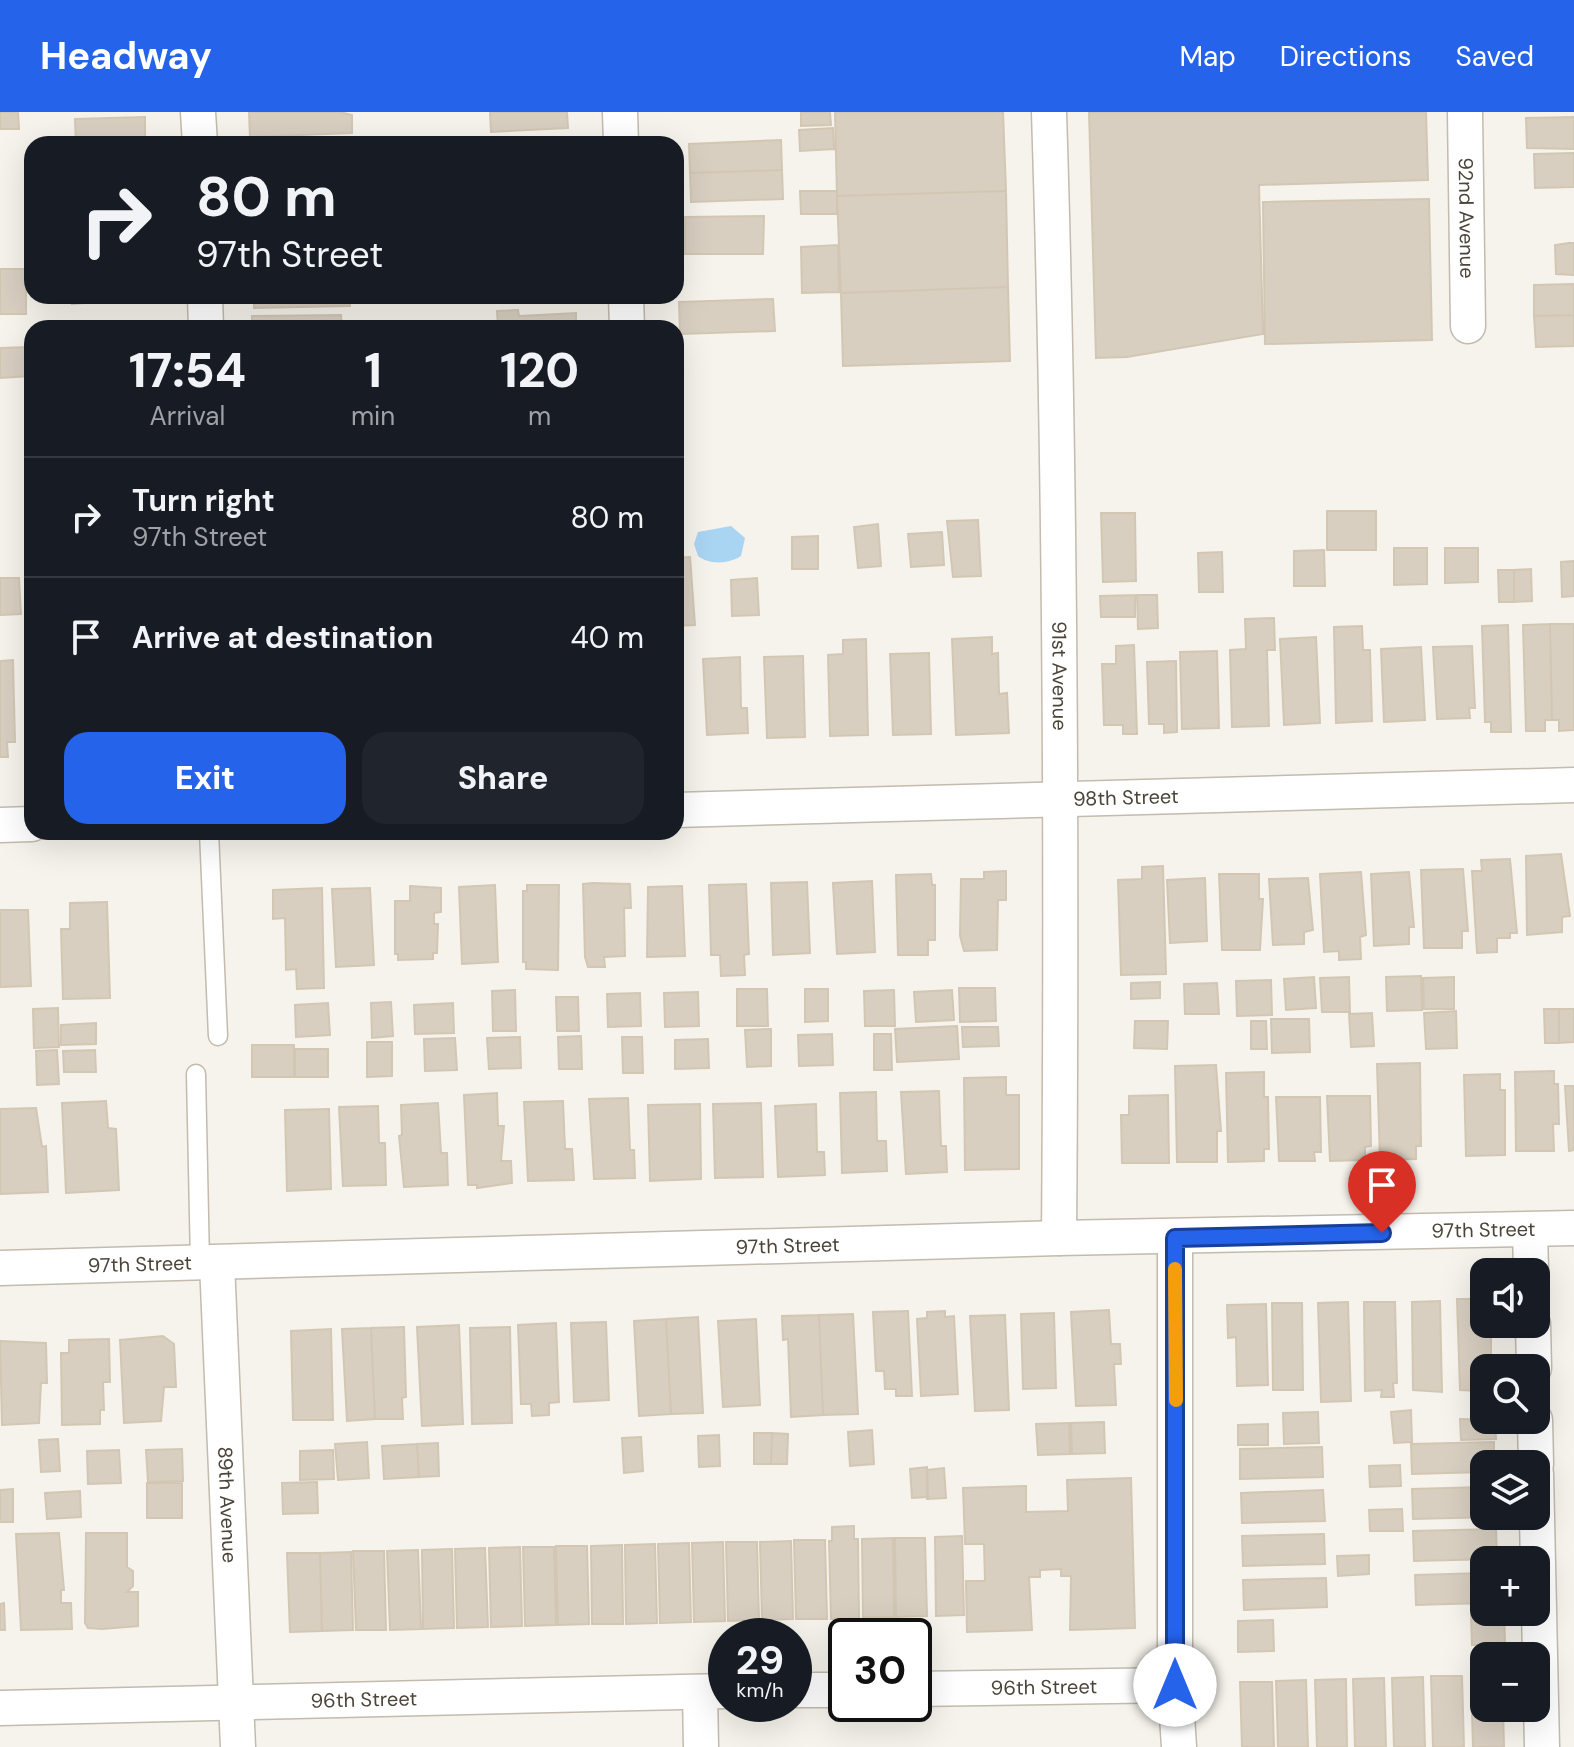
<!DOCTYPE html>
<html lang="en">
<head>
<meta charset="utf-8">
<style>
  body { margin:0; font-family:"DM Sans",sans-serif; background:#20242c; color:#f1f3f6; height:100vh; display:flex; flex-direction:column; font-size:30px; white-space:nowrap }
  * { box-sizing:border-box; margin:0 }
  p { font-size:26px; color:#9ea1a6 }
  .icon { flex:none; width:44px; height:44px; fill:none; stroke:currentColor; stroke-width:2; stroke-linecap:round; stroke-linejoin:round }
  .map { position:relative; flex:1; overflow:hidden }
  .drawer { position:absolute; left:24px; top:208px; width:660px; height:520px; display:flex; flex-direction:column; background:#171b24; border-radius:24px; box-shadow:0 8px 32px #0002 }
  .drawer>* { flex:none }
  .banner { position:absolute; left:24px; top:24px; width:660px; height:168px; border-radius:24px; box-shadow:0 8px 32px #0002; background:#171b24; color:#f1f3f6; overflow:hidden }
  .tools { position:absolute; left:1470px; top:1146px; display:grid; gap:16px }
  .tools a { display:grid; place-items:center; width:80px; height:80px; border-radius:16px; background:#171b24; box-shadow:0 8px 32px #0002; font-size:40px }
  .speed { position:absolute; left:708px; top:1506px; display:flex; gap:16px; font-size:40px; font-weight:700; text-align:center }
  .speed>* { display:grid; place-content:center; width:104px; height:104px; border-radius:50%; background:#171b24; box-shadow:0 8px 32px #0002; line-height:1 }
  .speed small { font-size:20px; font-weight:400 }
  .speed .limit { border:4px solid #111; border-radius:12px; background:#fff; color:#111 }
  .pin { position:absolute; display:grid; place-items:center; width:68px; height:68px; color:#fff; margin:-82px -34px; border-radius:50% 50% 50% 0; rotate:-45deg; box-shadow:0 0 8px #0007 }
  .pin .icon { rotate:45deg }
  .me { position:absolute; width:88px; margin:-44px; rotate:0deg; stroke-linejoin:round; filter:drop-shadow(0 0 6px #0008) }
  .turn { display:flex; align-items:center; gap:28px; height:168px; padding:0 40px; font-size:36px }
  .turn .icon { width:104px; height:104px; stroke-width:2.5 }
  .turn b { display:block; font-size:56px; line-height:68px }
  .eta { display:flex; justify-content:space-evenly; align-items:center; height:136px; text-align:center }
  .eta b { font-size:48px; font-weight:800; line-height:56px }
  .action { display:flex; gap:16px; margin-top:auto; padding:16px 40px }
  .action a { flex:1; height:92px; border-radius:24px; background:#2563eb; color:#fff; font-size:32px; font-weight:800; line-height:92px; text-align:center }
  .action a+a { background:#20242c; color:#f1f3f6 }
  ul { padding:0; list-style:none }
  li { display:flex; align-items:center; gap:24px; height:120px; padding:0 40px; border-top:2px solid #363941 }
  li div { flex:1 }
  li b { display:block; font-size:30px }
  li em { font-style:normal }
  header { display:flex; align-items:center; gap:48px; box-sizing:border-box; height:112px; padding:0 40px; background:#2563eb; color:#fff }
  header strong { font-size:38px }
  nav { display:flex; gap:44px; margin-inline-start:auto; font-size:28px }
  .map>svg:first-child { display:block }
  .water { fill:#a9d4f2 }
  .building { fill:#d8cfc1; stroke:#d3c7b4; stroke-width:2 }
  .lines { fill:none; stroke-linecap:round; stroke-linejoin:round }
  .lane-casing { stroke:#c2bbae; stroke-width:21 }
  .street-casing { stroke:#c2bbae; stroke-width:37 }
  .lane { stroke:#fff; stroke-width:18 }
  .street { stroke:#fff; stroke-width:34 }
  .route-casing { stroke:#184099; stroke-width:20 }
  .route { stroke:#2563eb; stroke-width:14 }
  .slow { stroke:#f59e0b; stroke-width:14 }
  .labels { text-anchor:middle; stroke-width:6; stroke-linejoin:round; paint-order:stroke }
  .street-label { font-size:20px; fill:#4b4439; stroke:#fff }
</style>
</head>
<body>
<header>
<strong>Headway</strong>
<nav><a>Map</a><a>Directions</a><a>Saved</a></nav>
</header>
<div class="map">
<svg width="1574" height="1635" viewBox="0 0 1574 1635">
  <rect width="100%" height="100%" fill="#f6f3ec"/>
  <path class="water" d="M731,414L745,426L741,444C729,452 709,453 698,444L694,432L698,420Z"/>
  <path class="building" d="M0,0H18L19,17H0Z
    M249,0H340L352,3V21L250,25Z
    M490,0H567L568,16L491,20Z
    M801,0H830L831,13L801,14Z
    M835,0H1003L1006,79L837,84Z
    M1089,0H1426L1428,68L1259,73L1263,222L1127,245L1096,246Z
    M145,5V32H76L75,7Z
    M1574,5V37L1527,36L1526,6Z
    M833,16L834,37L800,39L799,18Z
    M576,25V32H488V27Z
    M488,27V32H447L446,29Z
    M781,28L782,58L690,61L689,32Z
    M1574,41V75L1535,76L1534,42Z
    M782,58L783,87L691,90L690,61Z
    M800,79H837V102H801Z
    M1006,79L1008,175L841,181L837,84Z
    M1429,87L1432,228L1265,232L1263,90Z
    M764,104L763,142H685V105Z
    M1569,131H1574V163L1556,162L1555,133Z
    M838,133L839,180L802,181L801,135Z
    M0,157H26V202H0Z
    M1574,172V203L1534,204V173Z
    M1008,175L1010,249L843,254L841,181Z
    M72,184H150V186L72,192Z
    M254,184H349L350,194L254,196Z
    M465,184H576V187L465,191Z
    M773,187L775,219L680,222L679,190Z
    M518,198L519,204L576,201V216H498L497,199Z
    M341,203L342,216H252V204Z
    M1574,203V234L1536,235L1534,204Z
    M148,211V216L47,214Z
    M28,235L30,264L0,266V236Z
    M1327,399H1376V438H1327Z
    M1101,401H1135L1136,469L1103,470Z
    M978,408L981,464L953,465L947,409Z
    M878,412L881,454L858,456L854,415Z
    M942,420L944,453L911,455L908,422Z
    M818,424V457H792V425Z
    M1394,436H1427V472L1394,473Z
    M1445,436H1478V470L1445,471Z
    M1324,438L1325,474H1294V439Z
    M1222,440L1223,480H1199L1198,441Z
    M690,445L695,513L676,514V446Z
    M1574,449V484L1562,485L1561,450Z
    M1531,457L1532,489L1514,490V458Z
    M1498,458H1514V490H1499Z
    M0,466H19L21,502L0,503Z
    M757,466L759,503L732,504L731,468Z
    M1135,483V505H1101L1100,484Z
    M1137,483H1157L1158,516L1138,517Z
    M1274,506L1275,538H1267L1269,614L1232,615L1230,538L1246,537L1245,507Z
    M1550,512L1552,608H1545V619H1526L1523,513Z
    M1550,512H1574V618L1559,619V608H1552Z
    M1508,513L1511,620H1491V610H1485L1482,514Z
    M1362,514L1363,538H1370L1372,609L1336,611L1334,515Z
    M992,525V542L998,541L999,582L1007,581L1009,621L956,623L952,527Z
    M1316,525L1320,611L1284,613L1280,527Z
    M866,527L868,623L830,624L828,543L843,542V528Z
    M1134,533L1137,622H1123V613H1104L1102,552H1116V534Z
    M1472,534L1475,596H1469L1470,606L1437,607L1433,535Z
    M1421,535L1425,608L1384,610L1381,537Z
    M1217,539L1219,616L1182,617L1180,540Z
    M929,541L931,622L893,623L890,542Z
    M803,544L805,625L767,626L764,545Z
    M740,545L741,596H747L748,621L707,623L703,547Z
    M13,548L15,630H7L8,645H0V549Z
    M1176,549L1177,620L1164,621V612H1149L1147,550Z
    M676,559L679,628H676Z
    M1561,742L1570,804L1562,805V820L1527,823L1526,744Z
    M1510,747L1517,821H1510V826H1497V840L1477,841L1472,759H1482L1481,748Z
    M1163,754L1166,862L1121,863L1118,768L1142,767V755Z
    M1463,757L1468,819H1462V836H1424L1421,758Z
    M1006,759V788H998L997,838L964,839L960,824L961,767H984V760Z
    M1361,760L1366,823L1360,825L1361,847L1339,848V839L1324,840L1320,762Z
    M1409,760L1414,815H1409V832L1374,834L1371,762Z
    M931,762L932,773H935V828H928V843H898L896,763Z
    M1219,762H1259V787H1263L1260,838H1222Z
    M1205,766L1207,829L1170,831L1167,768Z
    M1308,766L1313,818L1304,820V832L1273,833L1269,767Z
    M872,769L875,840L837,842L833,771Z
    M807,770L810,841L773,843L771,771Z
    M593,771L630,772L631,796H624L625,844L604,845L605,855H588L585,845L583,772Z
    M746,772L749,842L744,843L745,863L721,864L720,843H711L709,773Z
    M495,773L498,850L462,852L459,775Z
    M527,773H559L558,858L526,857V850H523V779H527Z
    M410,774L441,776V800L434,801V812H438L437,841H433V847L398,848V842H395V789H410Z
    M682,774L685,844L647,845L648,775Z
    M322,776L324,876L297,877L296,857L286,858L285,806L273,807V778Z
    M370,776L374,853L336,855L332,777Z
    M107,790L110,886L63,887L61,817H70V791Z
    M0,798H28L31,874L0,875Z
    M1421,864L1422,898L1387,899L1386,865Z
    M1314,865L1316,896L1286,898L1284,867Z
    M1349,865L1350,900H1322L1320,866Z
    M1454,865V897H1424L1423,866Z
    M1271,868L1272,903L1237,904L1236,869Z
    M1160,870V886L1131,887V871Z
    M1217,871L1219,902H1185L1184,872Z
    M959,876H995L996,909L960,910Z
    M737,877H767L768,914H737Z
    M805,877H828V909L805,910Z
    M515,878L516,919H493L492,879Z
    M894,878L895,914H865L864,879Z
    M952,878L954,908L916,910L914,880Z
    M698,880L699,914L665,915L664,881Z
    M640,881L641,914L608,915L607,882Z
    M556,885H578L579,919H557Z
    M391,890L393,924L372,926L371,891Z
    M328,891L330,923L296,925L295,893Z
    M453,891L454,921L415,922L414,893Z
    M58,896L59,935L34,936L33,897Z
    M1544,897H1559V931H1545Z
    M1559,897H1574V930L1559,931Z
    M1456,899L1457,936L1426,937L1424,901Z
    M1372,901L1374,934L1351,935L1349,902Z
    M1271,907H1309L1310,940L1272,941Z
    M1135,909H1168L1167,937L1134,936Z
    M1251,909H1266L1267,937H1251Z
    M96,911V932L61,933V913Z
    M957,914L959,947L897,950L895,917Z
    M962,915H998L999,934L963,935Z
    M771,917V954L747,955L745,918Z
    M832,922L833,953L799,954L798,923Z
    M874,922H891L892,958H874Z
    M581,924L582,957H559L558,925Z
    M520,925L521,956L489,957L487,926Z
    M622,925H642L643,961H623Z
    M455,926L457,958L425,959L424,927Z
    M708,927L709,956L675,957V928Z
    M367,930H392V964L367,965Z
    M252,933H294V965H252Z
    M295,937H328V965H295Z
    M57,938L59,972L37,973L36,939Z
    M95,938L96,960H64L63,939Z
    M1420,951L1421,1034H1416V1047L1380,1048L1377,952Z
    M1216,953L1221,1019H1217V1050H1177L1175,954Z
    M1554,959V972H1558L1559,1012H1553L1554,1039H1516L1515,960Z
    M1264,960V985H1268L1269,1037H1264V1049L1228,1050L1226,961Z
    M1500,962V978H1505V1043L1466,1044L1464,963Z
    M1006,965V983H1019V1057L965,1058L964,966Z
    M1565,974H1574V1038L1569,1039Z
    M939,979L941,1034H946L947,1060L906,1062L901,980Z
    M876,980L877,1029H886L887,1059L842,1061L840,981Z
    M497,981L498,1014H504L501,1049H511L512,1071L477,1076V1073H468L464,983Z
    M1168,983L1169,1051H1122L1121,1003H1129V984Z
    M1327,984H1370L1371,1034L1365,1035V1048L1330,1049Z
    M1276,985H1320L1321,1040H1314L1315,1049H1279Z
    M628,986L630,1038H634L635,1066L594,1067L589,987Z
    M106,989L108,1016L116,1017L119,1078L66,1081L62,991Z
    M563,989L565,1037H572L574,1068L528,1069L524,990Z
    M438,991L441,1041H447L448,1073L404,1075L399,1024L402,1023L401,993Z
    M761,991L763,1065L715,1066L713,992Z
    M700,992L701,1067L650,1069L648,993Z
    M816,992L817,1040H824L825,1063L778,1065L775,994Z
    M378,994L379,1031H385L386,1073L343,1074L339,995Z
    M36,996L42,1035L46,1034L48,1080L0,1082V997Z
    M329,997L331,1077L287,1079L285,998Z
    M1457,1187H1484V1212H1498V1220H1491V1256H1484L1479,1279L1460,1278Z
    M1440,1189L1442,1280L1413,1278L1412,1190Z
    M1348,1190L1351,1289L1321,1290L1318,1191Z
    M1364,1190H1395L1397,1271H1393L1394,1285H1381L1382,1278L1365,1279Z
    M1272,1191H1302L1303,1278H1273Z
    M1266,1192L1268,1273L1237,1274L1236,1225L1228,1226L1227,1193Z
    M1109,1198L1111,1232H1120L1121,1252H1114L1116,1293L1076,1294L1071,1200Z
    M908,1199L912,1284H896V1277H885L884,1259H876L873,1200Z
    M945,1199V1205L954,1204L958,1282L921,1284L917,1207L927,1206V1200Z
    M1054,1201L1056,1276L1023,1277L1021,1202Z
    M853,1202L858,1302L823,1303L819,1203Z
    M819,1203L823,1303L791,1305L788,1227L783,1228L782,1204Z
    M1005,1203L1009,1298L975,1299L970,1204Z
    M698,1205L703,1301L671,1302L666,1207Z
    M666,1207L671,1302L639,1304L634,1209Z
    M756,1207L760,1293L723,1295L718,1209Z
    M606,1210L609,1288L574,1290L571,1211Z
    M556,1211L559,1290L549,1291V1303L532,1304L531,1292H521L518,1213Z
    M459,1213L463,1312L422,1314L417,1215Z
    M404,1215L406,1285L402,1286L403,1307H375L371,1216Z
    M510,1215L512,1311L472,1312L470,1216Z
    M371,1216L375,1307L347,1309L342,1217Z
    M331,1217L333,1308H293L291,1219Z
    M163,1224L174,1232L176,1275H164L161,1309L124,1311L120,1228Z
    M109,1227L110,1270H103L104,1298H100V1312L62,1313L61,1241H69V1228Z
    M0,1229L46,1231L47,1271H41L39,1311L2,1313Z
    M1411,1298L1412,1330L1394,1331L1391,1300Z
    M1318,1300L1319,1331L1284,1332L1283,1301Z
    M1460,1307L1495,1308L1496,1327L1461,1328Z
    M1104,1310L1105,1341L1072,1342L1071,1311Z
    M1069,1311L1070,1342L1038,1343L1036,1312Z
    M1268,1312V1333H1238V1313Z
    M872,1318L874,1352L850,1354L848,1320Z
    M754,1321H772L771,1352H754Z
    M772,1321L788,1322L787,1352H771Z
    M719,1323L720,1354L699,1355L698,1324Z
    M641,1325L643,1359L624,1361L622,1326Z
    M58,1327L60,1359L41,1360L39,1328Z
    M367,1330L369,1366L338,1368L335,1332Z
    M1494,1330V1352H1484V1360L1412,1362L1411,1332Z
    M438,1331L439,1364L419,1365L417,1332Z
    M417,1332L419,1365L384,1367L382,1334Z
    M1322,1335L1323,1365L1240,1367V1337Z
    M182,1337L183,1369L148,1370L146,1338Z
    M119,1338L121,1371L88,1372L87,1339Z
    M333,1338L334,1367L300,1368V1339Z
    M1400,1353L1401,1374L1370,1375L1369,1354Z
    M927,1355L928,1385L912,1386L910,1357Z
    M944,1356L946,1386L927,1387V1358Z
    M1131,1366L1135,1516L1070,1518L1071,1464H1061V1457L1040,1458V1465H1029L1032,1518L967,1520L966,1469H985L984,1432H965L963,1376L1026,1374V1400L1068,1399L1067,1368Z
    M317,1370L318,1401L283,1402L282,1371Z
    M147,1371H182V1406H147Z
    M1484,1375V1404L1496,1405L1413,1407L1412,1377Z
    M13,1377V1410H0V1378Z
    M1323,1378L1325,1409L1242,1411L1241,1381Z
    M80,1379L81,1405L47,1407L45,1381Z
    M1402,1397L1403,1419H1370L1369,1398Z
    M854,1414V1427H858L859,1506L831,1507L829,1429H832V1415Z
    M1496,1417L1497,1447L1414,1449L1413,1419Z
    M59,1421L64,1478H61V1491H71L72,1517L21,1518L16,1422Z
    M86,1421H127V1455L133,1459V1474L127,1480H138V1514L102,1517L88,1516L85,1511Z
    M1324,1422L1325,1452L1243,1454L1242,1424Z
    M962,1424L964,1503L936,1504L935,1425Z
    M893,1426L894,1505H863L862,1427Z
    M895,1426H925L927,1504L896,1505Z
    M794,1428H825L827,1507H796Z
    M791,1429L793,1507L762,1508L760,1430Z
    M723,1430L725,1509L694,1510L692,1431Z
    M726,1430H757L759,1508L728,1509Z
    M689,1431L691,1510L660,1511L658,1432Z
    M655,1432L657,1511L626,1512L625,1433Z
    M622,1433L623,1512H592L591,1434Z
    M556,1434H587L589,1512L558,1513Z
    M520,1435L522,1514L491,1515L489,1436Z
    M523,1435H554L556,1513L525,1514Z
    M485,1436L488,1515L457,1516L455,1437Z
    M452,1437L454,1516L423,1517L422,1438Z
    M418,1438L421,1517L390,1518L387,1439Z
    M353,1439H384L386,1518H356Z
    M351,1440L353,1518L322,1519L320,1441Z
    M287,1441H320L322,1519L290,1520Z
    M1369,1443V1462L1338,1464L1337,1444Z
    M1484,1461V1491L1416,1493L1415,1463Z
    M1326,1466L1327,1495L1244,1498L1243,1468Z
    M4,1491L5,1518H0V1492Z
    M1504,1502L1505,1532L1472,1533L1471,1503Z
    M1273,1508L1274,1539L1238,1540V1509Z
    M1484,1563V1596H1503L1504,1635H1473L1471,1564Z
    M1431,1564H1462L1464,1635H1433Z
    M1423,1565L1425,1635H1394L1392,1566Z
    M1384,1566L1386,1635H1355L1353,1567Z
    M1346,1567L1347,1635H1317L1315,1568Z
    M1306,1568L1308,1635H1278L1276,1569Z
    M1240,1570H1272L1274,1635H1242Z"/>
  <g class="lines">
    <g class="lane-casing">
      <path id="lane" d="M209,720L218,924
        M196,962L200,1151"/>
    </g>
    <g class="street-casing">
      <g id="street">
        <path d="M198,0L200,32"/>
        <path d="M620,0L621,32"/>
        <path id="s1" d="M1049,0C1061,376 1062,750 1059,1126"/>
        <path id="s2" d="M1465,0L1468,214"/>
        <path d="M205,184L206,216"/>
        <path d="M626,184L627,216"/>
        <path id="s3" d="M676,698L1574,673"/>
        <path d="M0,713L32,712"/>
        <path d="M1530,1118L1531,1160"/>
        <path d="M1175,1126V1573L1179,1635"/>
        <path id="s4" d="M217,1151L238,1635"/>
        <path id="s5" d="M0,1156L1059,1126L1574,1116"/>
        <path d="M1533,1212L1534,1256"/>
        <path d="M1535,1308L1536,1352"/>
        <path d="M1536,1361L1542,1635"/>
        <path id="s6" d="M914,1577L1175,1573"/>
        <path d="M794,1578H846"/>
        <path d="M700,1580L701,1635"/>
        <path id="s7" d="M0,1596L726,1579"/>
      </g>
    </g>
    <use href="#lane" class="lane"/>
    <use href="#street" class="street"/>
  </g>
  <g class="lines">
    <g class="route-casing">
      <path id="route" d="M1175,1573V1126L1382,1121"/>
    </g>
    <use href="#route" class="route"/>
    <path class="slow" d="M1175,1157L1176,1288"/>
  </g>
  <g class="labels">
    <g class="street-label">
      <text dy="7" stroke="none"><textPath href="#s2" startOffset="106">92nd Avenue</textPath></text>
      <text dy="7" stroke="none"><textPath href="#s1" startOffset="564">91st Avenue</textPath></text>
      <text dy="7" stroke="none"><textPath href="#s3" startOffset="450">98th Street</textPath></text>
      <text dy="7" stroke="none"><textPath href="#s5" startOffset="1484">97th Street</textPath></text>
      <text dy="7" stroke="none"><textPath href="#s5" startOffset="788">97th Street</textPath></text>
      <text dy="7" stroke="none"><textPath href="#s5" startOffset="140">97th Street</textPath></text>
      <text dy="7" stroke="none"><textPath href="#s4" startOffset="242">89th Avenue</textPath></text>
      <text dy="7" stroke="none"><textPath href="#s6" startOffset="130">96th Street</textPath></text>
      <text dy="7" stroke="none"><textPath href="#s7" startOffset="364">96th Street</textPath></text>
    </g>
  </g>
</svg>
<div class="tools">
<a><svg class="icon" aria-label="sound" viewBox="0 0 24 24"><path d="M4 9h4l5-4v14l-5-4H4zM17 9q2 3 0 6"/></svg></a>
<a><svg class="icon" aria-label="search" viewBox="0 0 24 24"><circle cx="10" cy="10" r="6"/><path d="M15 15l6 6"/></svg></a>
<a><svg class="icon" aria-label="layers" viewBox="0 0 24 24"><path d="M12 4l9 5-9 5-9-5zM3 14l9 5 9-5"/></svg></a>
<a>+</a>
<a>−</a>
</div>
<div class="speed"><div>29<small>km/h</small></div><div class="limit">30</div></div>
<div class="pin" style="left:1382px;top:1121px;background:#d93025"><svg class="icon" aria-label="arrive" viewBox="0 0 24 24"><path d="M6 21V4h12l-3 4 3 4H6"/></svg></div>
<svg class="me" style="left:1175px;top:1573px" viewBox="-20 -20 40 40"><circle r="19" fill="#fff"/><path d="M0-13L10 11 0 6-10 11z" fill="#2563eb"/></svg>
<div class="banner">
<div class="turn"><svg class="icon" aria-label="right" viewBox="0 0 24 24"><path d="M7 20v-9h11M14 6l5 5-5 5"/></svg><div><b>80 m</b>97th Street</div></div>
</div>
<section class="drawer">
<div class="eta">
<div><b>17:54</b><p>Arrival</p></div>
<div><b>1</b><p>min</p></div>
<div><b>120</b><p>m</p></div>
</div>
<ul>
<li><svg class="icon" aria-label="right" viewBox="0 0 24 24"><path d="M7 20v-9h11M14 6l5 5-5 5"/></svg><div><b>Turn right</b><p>97th Street</p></div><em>80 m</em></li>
<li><svg class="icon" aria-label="arrive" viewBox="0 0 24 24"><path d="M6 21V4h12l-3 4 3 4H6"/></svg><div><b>Arrive at destination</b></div><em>40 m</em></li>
</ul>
<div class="action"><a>Exit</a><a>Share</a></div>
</section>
</div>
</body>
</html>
